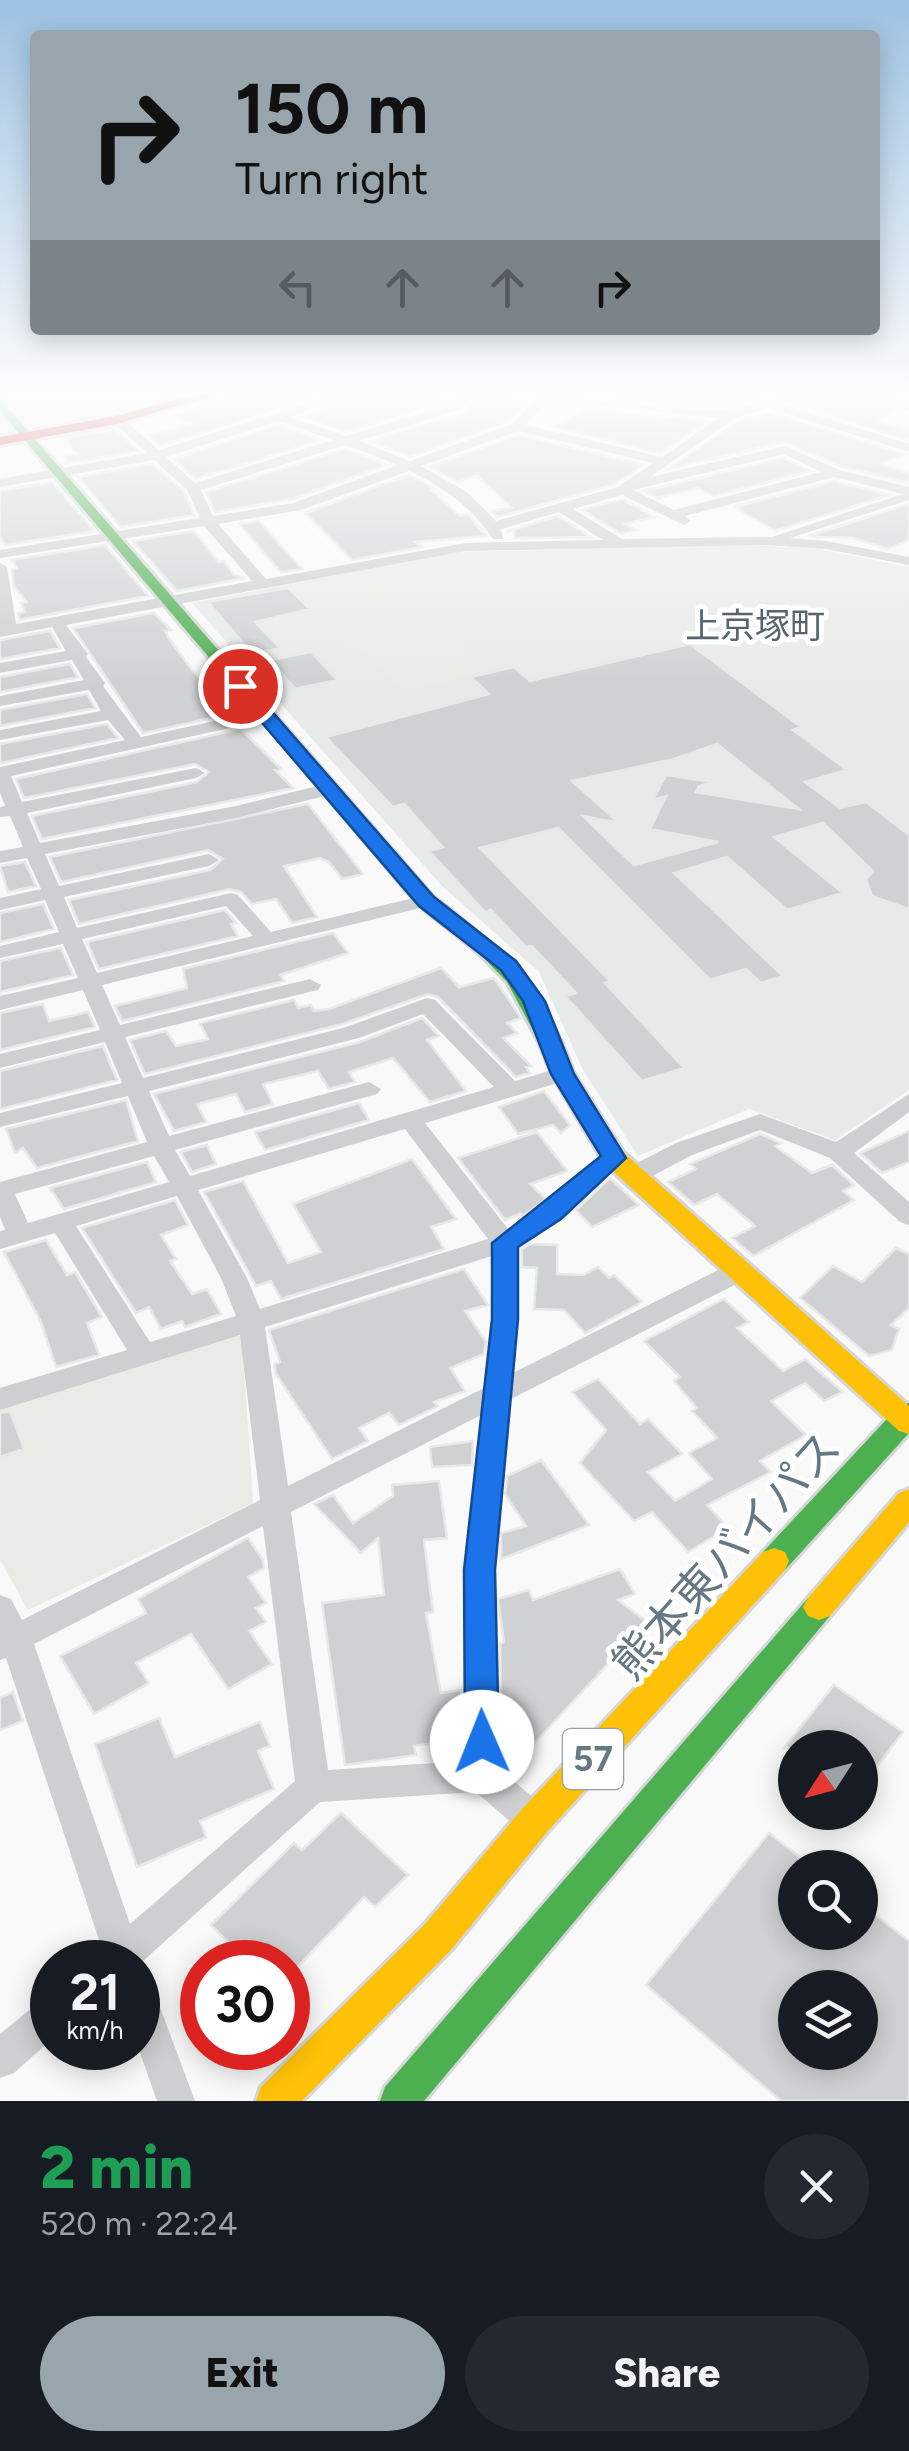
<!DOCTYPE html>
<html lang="en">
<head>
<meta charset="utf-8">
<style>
  body { margin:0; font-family:Figtree,"Noto Sans JP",sans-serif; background:#242831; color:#f1f3f6; height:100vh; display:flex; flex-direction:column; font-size:38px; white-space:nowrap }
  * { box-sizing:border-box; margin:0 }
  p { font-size:32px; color:#9ea1a6 }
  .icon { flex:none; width:55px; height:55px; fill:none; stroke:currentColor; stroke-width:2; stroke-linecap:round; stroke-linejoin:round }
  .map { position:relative; height:2101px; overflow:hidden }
  .details { display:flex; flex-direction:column; background:#171b24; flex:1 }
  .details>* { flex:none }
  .guide { position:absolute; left:30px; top:30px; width:850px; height:305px; border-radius:10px; box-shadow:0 5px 25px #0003; background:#99a5ac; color:#111; overflow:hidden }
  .needle { width:65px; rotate:234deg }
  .tools { position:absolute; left:778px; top:1730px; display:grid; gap:20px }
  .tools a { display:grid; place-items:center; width:100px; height:100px; border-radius:50%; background:#171b24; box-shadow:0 5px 25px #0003; font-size:50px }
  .speed { position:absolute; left:30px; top:1940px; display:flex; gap:20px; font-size:50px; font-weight:700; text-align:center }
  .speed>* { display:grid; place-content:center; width:130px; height:130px; border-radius:50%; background:#171b24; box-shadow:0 5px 25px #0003; line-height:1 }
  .speed small { font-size:25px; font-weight:400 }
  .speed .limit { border:15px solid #d22; background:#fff; color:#111 }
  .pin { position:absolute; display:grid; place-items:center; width:85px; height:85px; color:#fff; margin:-42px; border:5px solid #fff; border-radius:50%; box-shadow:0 2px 10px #0007 }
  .me { position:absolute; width:110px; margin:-55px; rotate:359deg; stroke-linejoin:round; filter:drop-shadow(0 0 8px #0008) }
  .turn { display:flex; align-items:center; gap:35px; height:210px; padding:0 40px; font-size:45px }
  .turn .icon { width:130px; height:130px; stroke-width:2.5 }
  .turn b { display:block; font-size:70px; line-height:85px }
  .lanes { display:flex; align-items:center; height:95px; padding:0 40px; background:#0003; justify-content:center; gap:50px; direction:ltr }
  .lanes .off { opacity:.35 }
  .round { display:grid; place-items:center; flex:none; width:105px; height:105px; border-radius:52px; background:#242831 }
  .head { display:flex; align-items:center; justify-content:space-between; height:170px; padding:0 40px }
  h1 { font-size:60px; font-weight:800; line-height:75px; color:#1e9e55 }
  .button { display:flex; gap:20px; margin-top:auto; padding:20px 40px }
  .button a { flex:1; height:115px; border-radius:60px; background:#99a5ac; color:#111; font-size:40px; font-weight:800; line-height:115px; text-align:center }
  .button a+a { background:#242831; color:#f1f3f6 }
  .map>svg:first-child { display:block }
  .built { fill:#e8eae9 }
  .green { fill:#e8ebe6 }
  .building { fill:#cfd1d2; stroke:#e8e8e8; stroke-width:2.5; fill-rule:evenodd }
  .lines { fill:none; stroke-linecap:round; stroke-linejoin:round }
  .fast-casing { stroke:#d5d6d7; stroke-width:6 }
  .slow-casing { stroke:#d5d6d7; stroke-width:6 }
  .jam-casing { stroke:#d5d6d7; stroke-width:6 }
  .street { fill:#cecfd0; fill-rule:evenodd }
  .fast { fill:#4caf50; fill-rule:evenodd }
  .slow { fill:#ffc107; fill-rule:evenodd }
  .jam { fill:#c62828; fill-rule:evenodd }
  .route { fill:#1a73e8; stroke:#114b97; stroke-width:2.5 }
  .labels { text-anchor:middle; stroke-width:10; stroke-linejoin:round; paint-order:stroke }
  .far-quarter-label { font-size:35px; fill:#57656e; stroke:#fff }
  .shield { fill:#fff; stroke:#93a0a8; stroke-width:2.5 }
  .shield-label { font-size:35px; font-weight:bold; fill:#657883 }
  .near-street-label { font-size:45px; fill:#657883; stroke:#fff }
</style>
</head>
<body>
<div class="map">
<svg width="909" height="2101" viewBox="0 0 909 2101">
  <rect width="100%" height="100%" fill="#f9f9f9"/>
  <path class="built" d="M756,545L820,549L909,567V1090L835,1140L749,1109L638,1156L583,1070L539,972L442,886L192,603L454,552Z"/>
  <path class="green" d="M3,395H189L48,428L29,426Z
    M410,576L447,606L423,613L491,670L404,691L304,598Z
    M234,1333L242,1338L253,1503L28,1610L0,1560V1407Z"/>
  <path class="building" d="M232,395H322L160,446L148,435L192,424L172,416Z
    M357,395H393L428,407L346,432L302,417Z
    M614,395H729L742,403L678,405L609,398Z
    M807,395H864L897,410L878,421L909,430V440L792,404Z
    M493,396L530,400L510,421L410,457L370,441L463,413L479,397Z
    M589,408L708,421L661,453L552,427Z
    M768,412L904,454L881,464L909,473V483L840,466L784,442L668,469L736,422Z
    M278,425L321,440L196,479L173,459Z
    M115,429L139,451L66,463L70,462L64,456L77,454L64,438Z
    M518,435L644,465L616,484L497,517L492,511L512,508L477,476L457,482L430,467Z
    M346,449L387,465L292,499L215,512L206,492Z
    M784,458L810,471L714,496L698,488L658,498L644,491Z
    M153,464L184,492L194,515L121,527L78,477Z
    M409,475L435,489L431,490L460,516L468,514L486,536L416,542L422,547L352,560L305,513Z
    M834,481L889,495L775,531L735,507Z
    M52,482L94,531L5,545L0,537V491Z
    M622,499L654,517L625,524L636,530L622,534L582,510Z
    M909,504V540L888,549L853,538L809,536Z
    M558,516L591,537L515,538L514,531L505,532Z
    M259,521L291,557L302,569L281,572L239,524Z
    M194,531L218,562L224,561L234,575L245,578L177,591L133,541Z
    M105,545L148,596L19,620L18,613L25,612L21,603L27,602L14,586L12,569L17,568L12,560Z
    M288,588L310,609L255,622L280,648L258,653L250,651L208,602Z
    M154,613L171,630L165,631L169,639L193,671L234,713L143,733L73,628Z
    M50,631L60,648L0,659V640Z
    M690,644L801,727L793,730L847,770L805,782L840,808L866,802L909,835V909L872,896L866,879L873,871L823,823L774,837L843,893L787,910L727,857L674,873L783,976L761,983L746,969L710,980L558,828L480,848L610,981L605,983L684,1068L642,1081L565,996L576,993L532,946L526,947L491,910L485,912L429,851L443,847L404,804L393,807L326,737L489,694L471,677L514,667L530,681ZM717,744L799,809L696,792L699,786L712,782L666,775L653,800L666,796L650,829L718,842L634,865L583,816L619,823L572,781L674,759Z
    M311,652L337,680L295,689L271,660Z
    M70,664L78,677L0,692V677Z
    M87,694L95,708L0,726V710Z
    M107,724L118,738L0,763V744Z
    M241,729L281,769L275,770L293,788L42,839L32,816L197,782L209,772L195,764L24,798L16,779Z
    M308,804L363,874L342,879L329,862L320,858L284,866L317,917L292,923L276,899L252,904L241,892L230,889L79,924L69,900L210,870L223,859L208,850L61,882L50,857Z
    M25,862L36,886L8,892L0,866Z
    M43,904L54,929L0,942V913Z
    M225,910L236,923L231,924L238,936L99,969L87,942Z
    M333,933L348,953L280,975L284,981L122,1021L115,1006L187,988L183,969Z
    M61,948L73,975L0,992V961Z
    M441,968L459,987L494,978L521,1018L507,1023L517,1033L503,1038L531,1066L526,1067L530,1073L516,1077L438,997L428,994L342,1024L145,1074L130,1040L166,1031L176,1046L208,1039L200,1023L294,1000L298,1008L311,1005L314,1011L329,1009Z
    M43,1004L49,1021L88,1012L95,1027L0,1050V1013Z
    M422,1018L439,1036L427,1040L466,1091L430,1102L393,1058L349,1072L355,1082L329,1089L318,1071L263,1084L273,1104L245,1112L236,1094L197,1104L206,1122L174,1131L154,1094L360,1042Z
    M103,1046L117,1080L0,1109V1071Z
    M544,1091L570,1125L561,1133L553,1125L518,1134L499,1107Z
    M126,1100L138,1141L37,1168L23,1148L15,1153L6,1129Z
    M359,1103L369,1120L265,1150L255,1132Z
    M909,1131V1162L882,1173L860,1153Z
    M537,1132L567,1171L530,1184L546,1199L521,1217V1213L505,1220L458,1158Z
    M760,1134L781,1143L775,1146L812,1173L832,1165L854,1185L843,1191L854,1200L753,1256L732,1238L755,1226L717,1194L694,1205L668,1182L696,1169L690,1164Z
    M207,1145L216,1164L192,1172L181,1152Z
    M412,1159L456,1219L431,1227L444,1249L281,1299L271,1281L256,1286L204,1192L243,1181L288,1263L321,1252L293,1204Z
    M147,1162L156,1182L64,1209L50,1188Z
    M610,1178L639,1205L592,1227L576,1210Z
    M175,1200L188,1225L161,1235L176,1259L170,1261L192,1294L207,1289L221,1314L185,1327L182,1321L161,1329L149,1307L136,1313L82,1228Z
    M46,1240L67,1275L75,1272L102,1317L87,1323L99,1355L56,1367L41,1322L4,1252Z
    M530,1244L557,1245V1274L583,1275L598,1267L609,1278L614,1275L642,1302L585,1333L564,1310L534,1309L537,1268L522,1267V1249Z
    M896,1248L909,1254V1308L891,1325L899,1329L892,1350L869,1356L800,1298L833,1266L862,1282Z
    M464,1269L488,1305L465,1311L486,1342L484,1354L450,1368L465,1391L434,1402L438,1406L399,1425L389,1413L359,1428L368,1441L332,1459L276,1374L274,1364L280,1362L269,1330Z
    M724,1299L749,1322L737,1328L783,1371L805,1359L843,1392L824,1401L805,1383L771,1401L806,1435L760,1461L771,1472L707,1505L728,1528L688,1552L652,1512L634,1521L580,1463L606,1430L572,1392L598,1379L640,1424L648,1419L682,1454L648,1472L675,1501L712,1479L689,1453L717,1438L692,1411L697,1408L674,1381L680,1377L644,1341Z
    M10,1411L24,1449L0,1457V1413Z
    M473,1441L472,1465L432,1467L430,1447Z
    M541,1460L589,1525L501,1559V1533L526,1526L505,1494L507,1476Z
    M439,1481L447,1538L424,1540L433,1612L426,1613L441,1693L461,1690V1739L414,1746L416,1755L345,1765L322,1603L384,1595L378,1538L361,1553L314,1504L333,1495L353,1523L393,1496L392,1485Z
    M248,1538L263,1560L264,1568L248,1577L266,1603L256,1608L266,1622L249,1631L272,1664L228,1689L191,1634L136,1663L149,1683L94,1714L60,1656L146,1613L138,1599Z
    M620,1569L635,1594L618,1600L647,1622L515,1764L502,1756L500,1644L504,1642L498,1599L529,1590L533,1600Z
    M834,1685L903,1732L860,1789V1748H784Z
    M13,1692L23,1721L0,1730V1698Z
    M159,1718L175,1757L260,1722L270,1746L258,1751L274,1789L200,1821L206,1837L137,1867L95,1744Z
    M341,1813L408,1875L375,1907L364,1897L288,1977V1962H248L211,1925L294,1843L302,1850Z
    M769,1833L814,1868H795V1932H860V1903L909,1941V2101H781L646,1985ZM795,1988H860V2052H795Z"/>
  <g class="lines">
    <g class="fast-casing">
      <path id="fast" d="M0,399L433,897C492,942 531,975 562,1044L559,1049H543L507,982L478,952L419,905L0,411Z
        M909,1403V1433L785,1570L774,1574L763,1570L759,1561L763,1552L899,1406Z
        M819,1594L830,1598L835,1607L830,1616L424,2101H380L385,2087L808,1598Z"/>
    </g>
    <g class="slow-casing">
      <path id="slow" d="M551,1037L562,1044L574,1074L623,1152L909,1406V1434L899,1431L605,1164L552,1074L540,1044Z
        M909,1489V1522L830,1616L819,1620L808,1616L803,1607L808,1598L899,1493Z
        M774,1548L785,1552L789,1561L785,1570L547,1832L451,1950L302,2101H256L261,2087L425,1924L523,1808L763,1552Z"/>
    </g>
    <g class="jam-casing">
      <path id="jam" d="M193,395H213L117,424L0,445V437L116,416Z"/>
    </g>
    <path class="street" d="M334,395H353L290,417L346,436L442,407L397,395H420L455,402L463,395H476L462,409L359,441L410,461L512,424L537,398L533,395C597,395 700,421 755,404L733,395L768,400L803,395L781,404L909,444V452L768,408L734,419L650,477L785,446L839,470L909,487V500L790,538L826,541L909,557V565L826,549L766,545L465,551L66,625L88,654L86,657L105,683L103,686L141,737L265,710L274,715L271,719L11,776L22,802L196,768L205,773L196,778L27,813L40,843L236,806L330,783L339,789L337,793L236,818L45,854L59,886L209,854L219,860L209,866L64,897L77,928L231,893L238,895L271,932L426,895L436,901L433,905L102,985L120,1025L310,979L321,985L318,990L125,1037L143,1078L343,1028L427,998L435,1000L515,1081L563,1067L571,1069L574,1074L571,1079L425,1123L508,1229L543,1207L605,1152L614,1150L626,1158L561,1219L518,1247V1319L513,1373L730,1264H748L752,1271L748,1278L511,1399L494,1570L499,1769L546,1808L551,1820L546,1832L534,1836L522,1832L476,1792L320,1802L143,1961L138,1975V1962H97L102,1949L6,1658L0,1660V1595L11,1599L22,1620L260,1500L240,1335L0,1410V1388L127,1350L55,1233L0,1249V1231L5,1230L0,1217V1182L147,1142L128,1096L0,1127V1113L122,1083L105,1042L0,1068V1054L100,1030L83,990L0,1010V996L78,978L63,944L0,958V946L59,932L45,900L0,910V898L41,889L27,858L0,863V851L23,847L10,816L0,817V807L5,806L0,793V767L125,740L108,720L0,740V730L101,711L89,690L0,706V696L84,680L72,660L0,673V663L66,651L52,627L0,637V563L7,567L16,624L252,581L204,526L0,558V550L200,518L187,490L154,460L0,487V479L147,453L113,423V417H121L159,450ZM549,400L718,418L662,457L526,425ZM278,421L333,440L195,483L166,457ZM518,431L653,463L618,487L496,521L467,492L421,466ZM346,445L398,465L293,503L213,516L201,490ZM784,454L821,472L674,510L633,490ZM409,471C445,488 471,506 493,539H503L501,529L559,512L603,540L465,543L266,579L218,524L301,510ZM834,477L903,494L772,537L622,539L573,509L622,495L684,525L691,521L685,516ZM226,906L253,936L97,973L82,939ZM423,1014L494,1087L190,1176L175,1150L377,1094L381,1089L369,1082L169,1136L149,1091L359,1038ZM405,1129L488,1239L260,1309L247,1278L198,1190ZM154,1156L169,1182L28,1223L15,1194ZM177,1196L221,1278L236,1316L150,1342L76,1226ZM492,1256V1319L484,1388L288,1486L265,1327ZM481,1415L464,1570L465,1761L328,1770L291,1512ZM263,1526L295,1781L130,1924L34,1644Z
      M868,395H886L909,403V411Z
      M909,1094V1112L854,1153L909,1202V1225L900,1222L830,1158L760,1130L692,1155L643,1181H625L622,1175L625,1169L676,1143L760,1114L836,1142Z
      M138,1977L151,1983L195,2101H157L138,2047Z
      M52,1996V2039L14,2073L0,2078V2034L39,2002Z"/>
    <use href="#fast" class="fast"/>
    <use href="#slow" class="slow"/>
    <use href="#jam" class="jam"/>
  </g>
  <linearGradient id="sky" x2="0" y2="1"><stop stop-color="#9dc2e2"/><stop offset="0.57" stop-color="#fcfcfc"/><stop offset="1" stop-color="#fcfcfc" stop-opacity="0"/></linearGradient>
  <rect width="909" height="689" fill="url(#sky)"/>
  <path class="route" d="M234,683H247L434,897L516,961L545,1001L574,1074L626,1158L561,1219L518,1247V1319L495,1570L499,1742L494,1753L482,1757L470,1753L465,1742L464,1570L492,1319V1243L601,1156L551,1074L523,1001L501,970L419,906L234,690Z"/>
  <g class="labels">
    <g class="far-quarter-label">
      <text x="755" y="638">上京塚町</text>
    </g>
    <rect class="shield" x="563" y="1729" width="60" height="60" rx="8"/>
    <g class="shield-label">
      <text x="593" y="1771">57</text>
    </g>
    <g class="near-street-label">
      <text transform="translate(726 1555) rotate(-48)" y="16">熊本東バイパス</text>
    </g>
  </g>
</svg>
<div class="tools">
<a><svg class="needle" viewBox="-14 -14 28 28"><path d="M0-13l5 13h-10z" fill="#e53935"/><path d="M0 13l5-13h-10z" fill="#9ea1a6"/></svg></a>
<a><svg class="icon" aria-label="search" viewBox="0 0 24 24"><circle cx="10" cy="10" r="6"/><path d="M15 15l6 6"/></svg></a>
<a><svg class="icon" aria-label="layers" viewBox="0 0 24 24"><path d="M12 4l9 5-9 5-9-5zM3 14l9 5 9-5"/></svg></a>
</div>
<div class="speed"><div>21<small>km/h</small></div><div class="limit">30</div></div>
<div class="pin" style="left:240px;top:686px;background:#d93025"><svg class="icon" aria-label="arrive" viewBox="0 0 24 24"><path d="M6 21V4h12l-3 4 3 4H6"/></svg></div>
<svg class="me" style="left:482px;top:1742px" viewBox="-20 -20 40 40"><circle r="19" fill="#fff"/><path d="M0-13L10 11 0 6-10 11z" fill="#1a73e8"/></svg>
<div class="guide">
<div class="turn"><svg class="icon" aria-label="right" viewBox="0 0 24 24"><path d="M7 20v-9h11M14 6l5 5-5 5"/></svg><div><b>150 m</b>Turn right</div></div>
<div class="lanes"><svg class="icon off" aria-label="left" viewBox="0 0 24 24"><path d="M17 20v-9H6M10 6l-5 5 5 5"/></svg><svg class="icon off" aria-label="ahead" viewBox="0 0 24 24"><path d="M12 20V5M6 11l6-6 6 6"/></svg><svg class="icon off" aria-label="ahead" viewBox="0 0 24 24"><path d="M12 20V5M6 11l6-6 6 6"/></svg><svg class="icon" aria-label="right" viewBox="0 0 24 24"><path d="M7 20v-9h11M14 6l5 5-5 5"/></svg></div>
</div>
</div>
<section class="details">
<div class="head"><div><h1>2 min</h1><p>520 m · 22:24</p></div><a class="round"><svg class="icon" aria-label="close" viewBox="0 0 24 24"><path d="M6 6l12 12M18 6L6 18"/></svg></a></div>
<div class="button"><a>Exit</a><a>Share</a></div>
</section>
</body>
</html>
